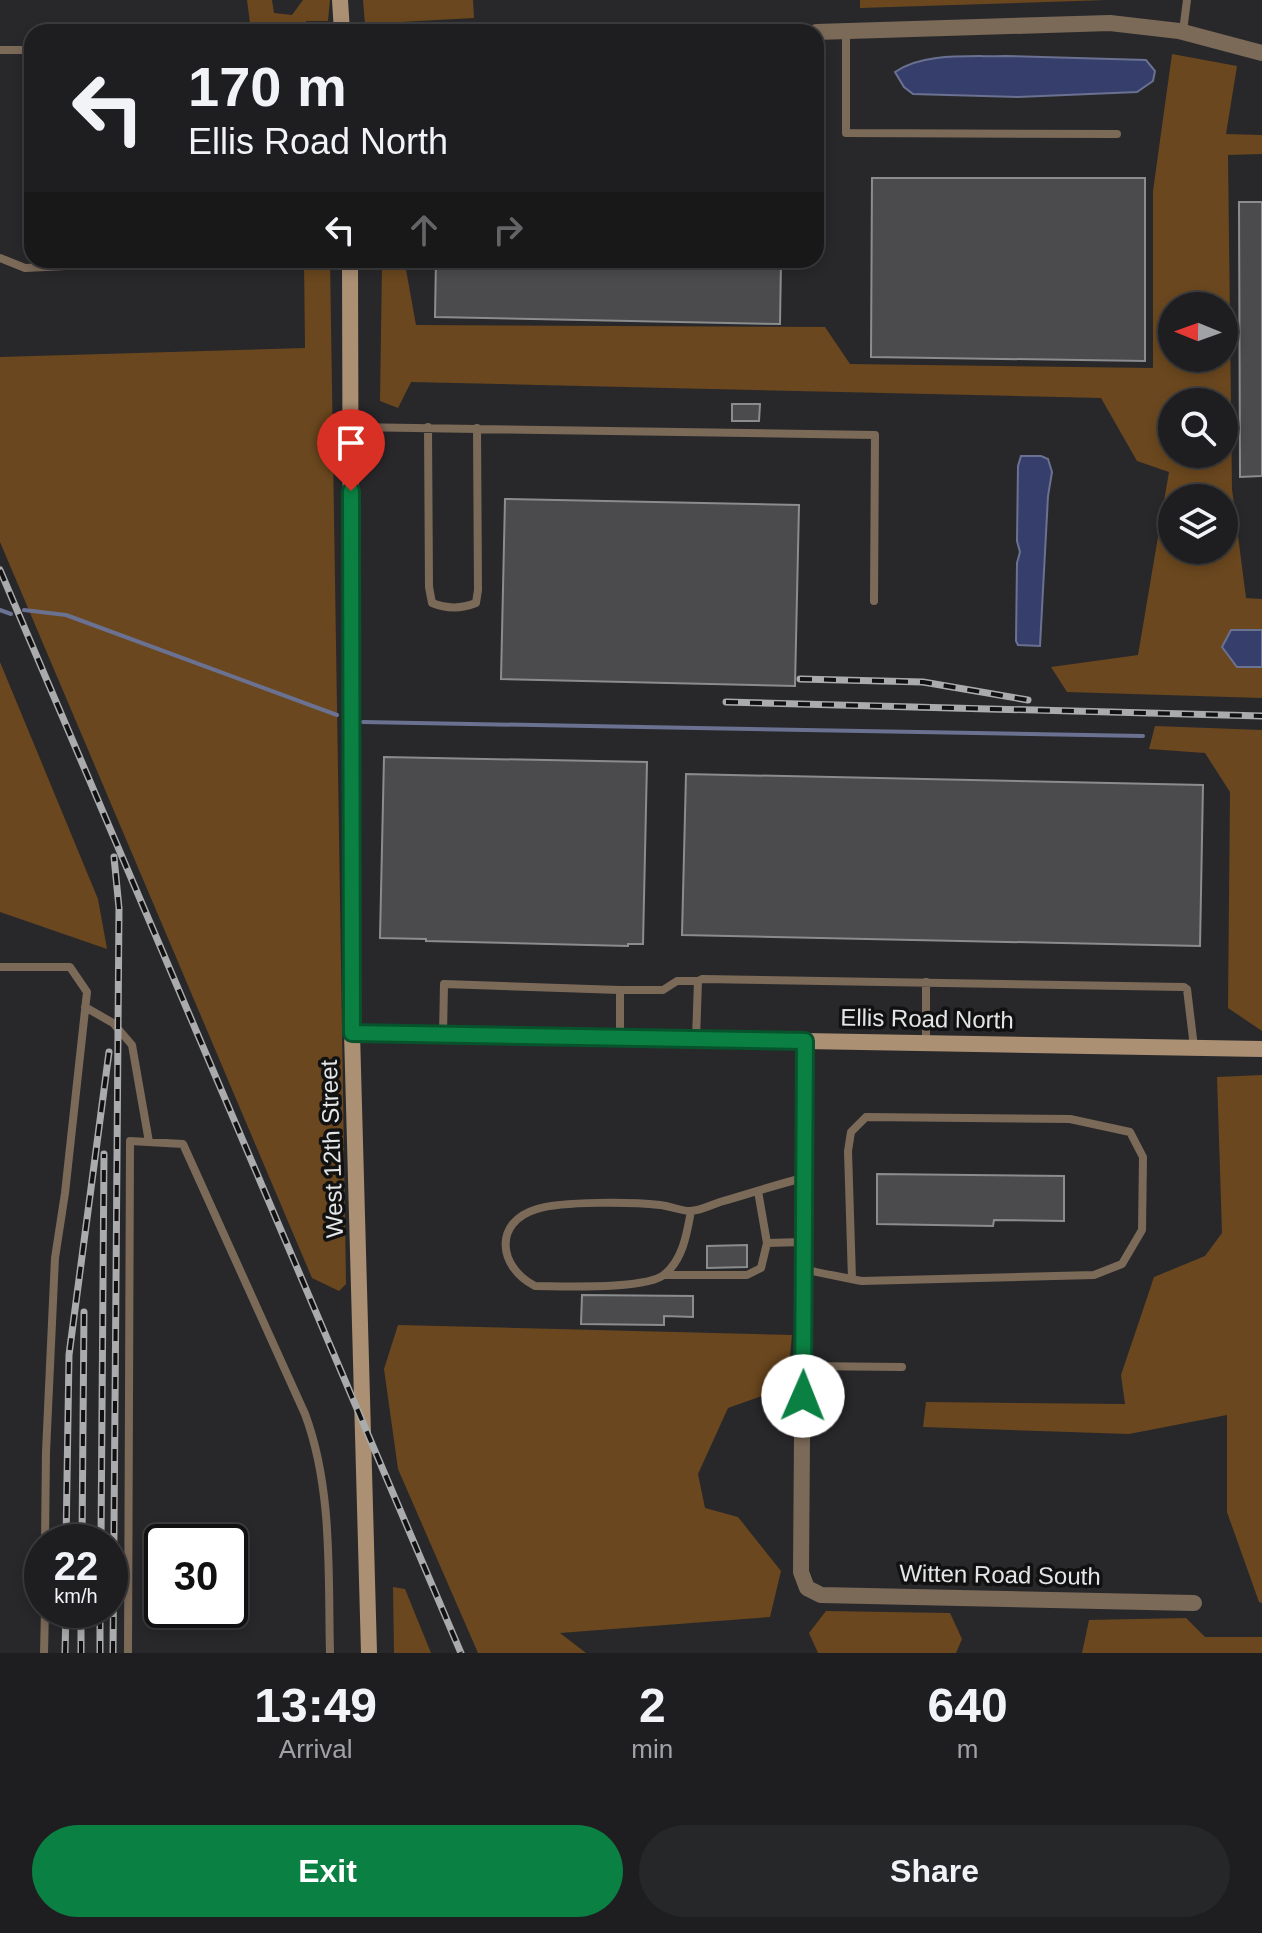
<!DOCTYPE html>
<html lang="en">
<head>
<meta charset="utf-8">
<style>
  body { margin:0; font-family:Arial,sans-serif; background:#262729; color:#f1f3f6; height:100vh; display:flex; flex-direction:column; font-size:30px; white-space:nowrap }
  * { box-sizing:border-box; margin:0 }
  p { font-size:26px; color:#a1a2a5 }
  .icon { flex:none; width:44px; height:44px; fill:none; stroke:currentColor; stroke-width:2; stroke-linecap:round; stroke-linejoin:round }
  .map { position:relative; height:1653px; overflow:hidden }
  .sheet { display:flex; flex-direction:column; background:#1e1e20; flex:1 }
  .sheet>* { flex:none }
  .hud { position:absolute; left:24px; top:24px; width:800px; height:244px; border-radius:24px; box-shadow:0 4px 12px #0003,0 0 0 2px #3c3c3e; background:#1e1e20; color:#f1f3f6; overflow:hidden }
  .needle { width:52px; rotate:271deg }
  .controls { position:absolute; left:1158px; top:292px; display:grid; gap:16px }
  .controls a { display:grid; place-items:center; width:80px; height:80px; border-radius:50%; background:#1e1e20; box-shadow:0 4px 12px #0003,0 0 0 2px #3c3c3e; font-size:40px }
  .speed { position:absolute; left:24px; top:1524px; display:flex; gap:16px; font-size:40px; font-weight:700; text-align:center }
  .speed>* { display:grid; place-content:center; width:104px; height:104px; border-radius:50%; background:#1e1e20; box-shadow:0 4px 12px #0003,0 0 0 2px #3c3c3e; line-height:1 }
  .speed small { font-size:20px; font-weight:400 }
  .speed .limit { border:4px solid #111; border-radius:12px; background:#fff; color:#111 }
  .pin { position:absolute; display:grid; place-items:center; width:68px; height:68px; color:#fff; margin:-82px -34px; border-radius:50% 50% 50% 0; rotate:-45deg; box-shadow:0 0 8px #0007 }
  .pin .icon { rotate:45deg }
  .me { position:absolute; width:88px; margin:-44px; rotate:1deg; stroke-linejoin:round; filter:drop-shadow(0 0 6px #0008) }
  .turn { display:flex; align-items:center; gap:28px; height:168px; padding:0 32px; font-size:36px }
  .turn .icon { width:104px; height:104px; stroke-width:2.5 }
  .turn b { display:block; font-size:56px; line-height:68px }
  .lanes { display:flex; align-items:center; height:76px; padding:0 32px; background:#0003; justify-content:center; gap:40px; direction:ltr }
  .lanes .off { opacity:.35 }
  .eta { display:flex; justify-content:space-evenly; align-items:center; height:136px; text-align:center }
  .eta b { font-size:48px; font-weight:700; line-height:56px }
  .cta { display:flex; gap:16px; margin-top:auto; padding:16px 32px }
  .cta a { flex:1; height:92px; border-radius:48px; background:#0b8043; color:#fff; font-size:32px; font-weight:700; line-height:92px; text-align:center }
  .cta a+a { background:#262729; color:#f1f3f6 }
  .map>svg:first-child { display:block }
  .green { fill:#6a471e; fill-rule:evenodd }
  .water { fill:#363f6c; stroke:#6a7191; stroke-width:2 }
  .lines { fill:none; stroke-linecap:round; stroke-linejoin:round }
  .stream { stroke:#6a7191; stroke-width:4 }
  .building { fill:#4b4b4e; stroke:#8b8c8e; stroke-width:2 }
  .lane { stroke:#7c6a59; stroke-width:8 }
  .street { stroke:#7c6a59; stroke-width:16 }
  .secondary { stroke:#ab9073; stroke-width:16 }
  .rail-casing { stroke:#aaabac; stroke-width:7 }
  .rail { stroke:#111112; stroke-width:4; stroke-dasharray:12; stroke-linecap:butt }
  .route-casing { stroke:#07532c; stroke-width:20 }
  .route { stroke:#0b8043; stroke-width:14 }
  .labels { text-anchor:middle; stroke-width:7; stroke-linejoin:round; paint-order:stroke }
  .street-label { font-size:24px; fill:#e4e5e6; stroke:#111112 }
</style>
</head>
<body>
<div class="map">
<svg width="1262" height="1653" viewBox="0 0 1262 1653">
  <rect width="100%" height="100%" fill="#28282b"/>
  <path class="green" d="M247,0H272L274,13L292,15L303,0H330L328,21H306L305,32H256L250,23Z
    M363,0H473L474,18L365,24Z
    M860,0H1107L860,8Z
    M1172,54L1237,66L1226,134L1262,135V154L1228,155L1232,489L1246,598L1262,599V630H1231L1237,667H1262V698L1067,692L1051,667L1138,655L1169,472L1137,461L1101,398L411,382L398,408L380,401L382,265L405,264L416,325L825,327L850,364L1153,368V191ZM1172,306H1224V358H1172ZM1172,402H1224V454H1172ZM1172,498H1224V550H1172Z
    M304,260H330L346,1284L339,1291L312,1278L0,542V357L305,348Z
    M0,662L98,899L107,949L0,912Z
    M1155,726L1262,730V1031L1228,1008L1230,792L1205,753L1149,749Z
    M1262,1075V1603L1259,1602L1227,1512V1415L1129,1434L923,1427L926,1402L1125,1404L1121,1375L1154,1277L1205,1256L1222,1233L1217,1077Z
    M398,1325L792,1335L787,1387L728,1408L698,1474L705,1508L738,1517L781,1571L770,1617L560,1633L586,1653H478L398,1469L384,1369Z
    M393,1587L405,1589L431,1653H394Z
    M826,1611L950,1613L962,1639L956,1653H818L809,1633Z
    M1186,1618L1205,1637H1262V1653H1082L1089,1620Z"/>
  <path class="water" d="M1005,56L1146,60L1155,71L1153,81L1137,92L1018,97L913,94L904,87L895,72C923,52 971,57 1005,56Z
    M1021,456H1041L1048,459L1052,472L1048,496L1040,646L1018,645L1016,641L1017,563L1020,552L1017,541L1018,466Z
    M1231,630H1262V667H1237L1222,647Z"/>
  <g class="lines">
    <path class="stream" d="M0,610L11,614
      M24,610L66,615L337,715
      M363,722L1143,736"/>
  </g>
  <path class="building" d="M872,178H1145V361L871,357Z
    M1239,202H1262V476L1240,477Z
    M436,260H781L780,324L435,317Z
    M732,404H760L759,421H732Z
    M505,499L799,505L795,686L501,679Z
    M384,757L647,762L643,944H628V946L426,941V939L380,938Z
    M686,774L1203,785L1200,946L682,935Z
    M877,1174L1064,1176V1221L994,1220L993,1226L877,1224Z
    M747,1245V1267L707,1268V1246Z
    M582,1295L693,1296V1317L664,1316V1325L581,1324Z"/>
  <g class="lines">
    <path class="lane" d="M1183,31L1187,0
      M846,32V133L1117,134
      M0,50H32
      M0,258L25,268L191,260
      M350,427L875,435L874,601
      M428,427L429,587L432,603C447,609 461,609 476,603L478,590L477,428
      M0,967H70L87,992L65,1193L55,1258L46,1452L45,1542
      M926,982V1042
      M620,990H663L677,981H698
      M85,1007L113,1023L132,1045L149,1142
      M443,1035L444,984L620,990V1038
      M696,1039L698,981L702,979L1184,987L1187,989L1194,1047
      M691,1211C687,1233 683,1259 665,1274C647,1290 562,1286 535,1286C498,1267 493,1222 537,1209C562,1201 633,1202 660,1205C670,1206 681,1211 690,1211C700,1211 711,1205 720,1202C748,1194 775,1185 803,1178
      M767,1243L803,1242
      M804,1269C823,1274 842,1277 862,1281L1094,1275L1122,1264L1142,1230L1143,1157L1130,1132L1070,1119L866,1117L851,1132L848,1151L852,1279
      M665,1275H747L761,1268L767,1243L758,1191
      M803,1366L902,1367
      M44,1653L45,1610
      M128,1653L130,1141L183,1144L305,1414C333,1489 328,1575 330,1653"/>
    <path class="street" d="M816,32L1110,23L1179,31L1262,53
      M805,1041L801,1572L807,1588L821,1595L1194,1603"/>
    <path class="secondary" d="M340,0L342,32
      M350,260L352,1033L369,1653
      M352,1033L1262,1049"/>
    <g class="rail-casing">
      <path id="rail" d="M0,570L461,1653
        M800,679L923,682L1028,700
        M726,702L1262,716
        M66,1542L69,1355L109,1052
        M82,1542L84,1312
        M101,1542L104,1154
        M65,1653L66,1610
        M81,1653V1610
        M100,1653V1610
        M113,1653L119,908L114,857"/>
    </g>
    <use href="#rail" class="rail"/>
  </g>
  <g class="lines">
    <g class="route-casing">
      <path id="route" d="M351,491L352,1033L805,1041L803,1396"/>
    </g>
    <use href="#route" class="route"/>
  </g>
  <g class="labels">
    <g class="street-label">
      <text transform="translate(927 1019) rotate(1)" y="8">Ellis Road North</text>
      <text transform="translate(332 1149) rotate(-92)" y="8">West 12th Street</text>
      <text transform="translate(1000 1575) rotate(1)" y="8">Witten Road South</text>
    </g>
  </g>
</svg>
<div class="controls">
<a><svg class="needle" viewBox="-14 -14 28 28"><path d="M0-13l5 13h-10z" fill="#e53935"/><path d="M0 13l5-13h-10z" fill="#a1a2a5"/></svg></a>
<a><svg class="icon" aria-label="search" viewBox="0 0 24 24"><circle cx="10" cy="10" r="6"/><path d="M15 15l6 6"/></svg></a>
<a><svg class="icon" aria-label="layers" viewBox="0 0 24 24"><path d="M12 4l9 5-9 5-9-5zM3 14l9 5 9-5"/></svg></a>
</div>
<div class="speed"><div>22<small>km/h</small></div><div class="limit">30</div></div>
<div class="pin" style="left:351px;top:491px;background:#d93025"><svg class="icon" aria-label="arrive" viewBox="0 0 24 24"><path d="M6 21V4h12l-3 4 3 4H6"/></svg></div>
<svg class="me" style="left:803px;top:1396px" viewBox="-20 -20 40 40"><circle r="19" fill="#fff"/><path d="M0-13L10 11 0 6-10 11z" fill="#0b8043"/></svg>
<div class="hud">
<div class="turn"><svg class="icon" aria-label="left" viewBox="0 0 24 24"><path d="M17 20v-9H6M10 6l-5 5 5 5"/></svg><div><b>170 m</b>Ellis Road North</div></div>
<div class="lanes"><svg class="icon" aria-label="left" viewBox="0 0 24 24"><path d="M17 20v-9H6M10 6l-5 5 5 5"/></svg><svg class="icon off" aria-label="ahead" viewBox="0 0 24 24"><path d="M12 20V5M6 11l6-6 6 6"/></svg><svg class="icon off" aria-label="right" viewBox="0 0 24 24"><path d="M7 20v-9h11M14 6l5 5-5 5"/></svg></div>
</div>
</div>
<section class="sheet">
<div class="eta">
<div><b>13:49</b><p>Arrival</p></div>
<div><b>2</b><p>min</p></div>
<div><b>640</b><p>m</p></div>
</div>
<div class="cta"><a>Exit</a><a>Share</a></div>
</section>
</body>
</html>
